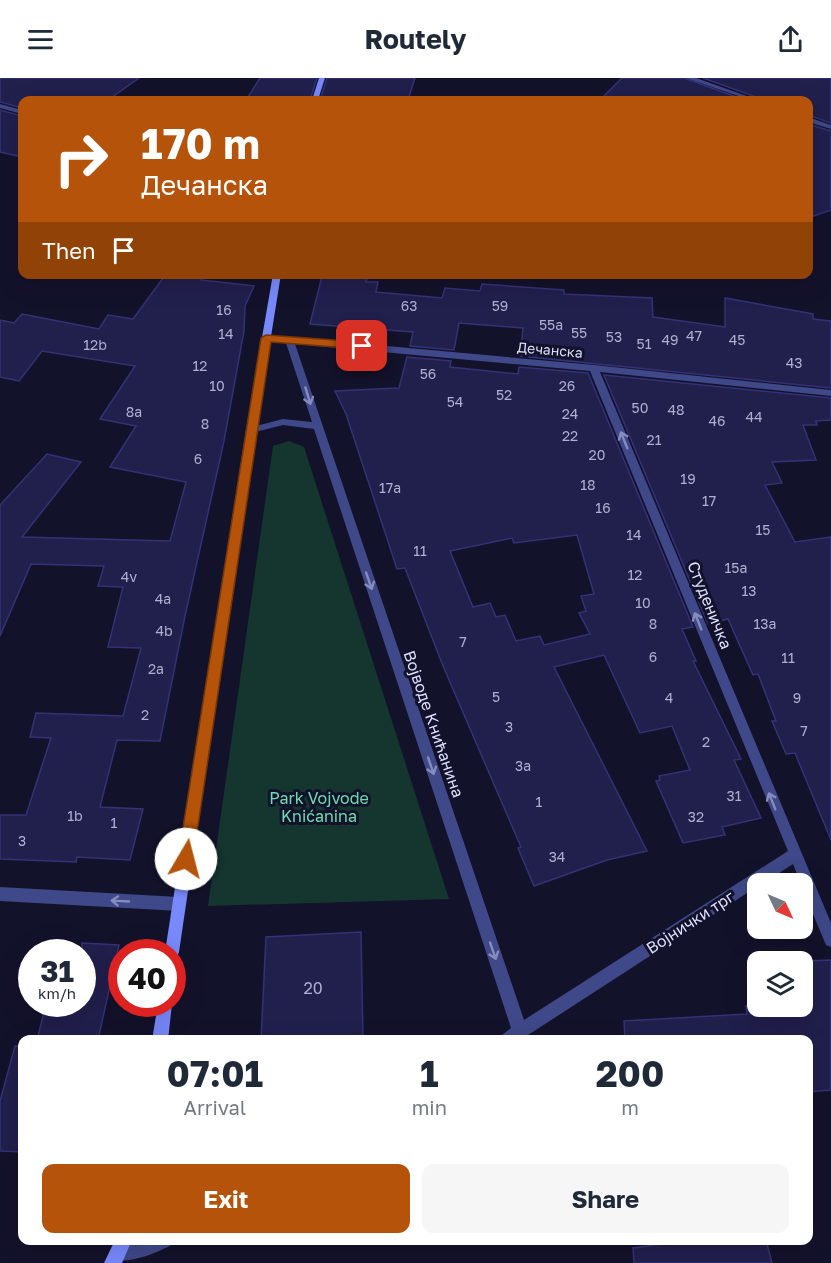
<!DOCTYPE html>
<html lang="en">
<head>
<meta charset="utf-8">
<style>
  body { margin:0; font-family:"Golos Text",sans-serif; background:#f6f6f7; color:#1f2937; height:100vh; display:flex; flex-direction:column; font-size:22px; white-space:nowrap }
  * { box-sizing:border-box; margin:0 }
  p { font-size:20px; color:#747a83 }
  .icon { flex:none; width:33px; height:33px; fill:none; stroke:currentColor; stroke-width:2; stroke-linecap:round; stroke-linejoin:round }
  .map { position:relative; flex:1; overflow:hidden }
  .side { position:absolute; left:18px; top:957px; width:795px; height:210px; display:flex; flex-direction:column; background:#fff; border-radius:12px; box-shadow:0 6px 24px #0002 }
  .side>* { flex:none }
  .guide { position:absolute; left:18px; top:18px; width:795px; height:183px; border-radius:12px; box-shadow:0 6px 24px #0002; background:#b45309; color:#fff; overflow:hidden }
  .needle { width:39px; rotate:134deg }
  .fabs { position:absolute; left:747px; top:795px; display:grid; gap:12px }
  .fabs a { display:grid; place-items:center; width:66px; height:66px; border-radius:12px; background:#fff; box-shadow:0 6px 24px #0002; font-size:30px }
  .speed { position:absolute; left:18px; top:861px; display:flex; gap:12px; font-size:30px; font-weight:700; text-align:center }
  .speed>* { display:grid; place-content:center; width:78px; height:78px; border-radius:50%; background:#fff; box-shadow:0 6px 24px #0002; line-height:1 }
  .speed small { font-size:15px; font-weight:400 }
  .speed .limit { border:9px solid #d22; background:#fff; color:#111 }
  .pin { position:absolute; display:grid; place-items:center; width:51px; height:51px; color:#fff; margin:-26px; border-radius:12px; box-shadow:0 3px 9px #0006 }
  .me { position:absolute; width:66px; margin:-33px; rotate:8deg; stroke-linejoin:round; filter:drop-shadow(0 0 4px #0008) }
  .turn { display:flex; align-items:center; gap:21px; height:126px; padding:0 24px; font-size:27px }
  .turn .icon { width:78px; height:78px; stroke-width:2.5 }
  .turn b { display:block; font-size:42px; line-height:51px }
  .then { display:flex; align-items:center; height:57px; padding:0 24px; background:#0003; gap:12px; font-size:22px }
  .eta { display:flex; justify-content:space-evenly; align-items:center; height:102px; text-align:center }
  .eta b { font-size:36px; font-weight:700; line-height:42px }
  .cta { display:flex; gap:12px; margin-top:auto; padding:12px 24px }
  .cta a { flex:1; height:69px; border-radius:12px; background:#b45309; color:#fff; font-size:24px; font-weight:700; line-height:69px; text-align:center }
  .cta a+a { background:#f6f6f7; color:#1f2937 }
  header { display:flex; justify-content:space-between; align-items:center; height:78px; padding:0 24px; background:#fff; font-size:27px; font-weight:700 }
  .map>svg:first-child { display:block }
  .green { fill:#15352f }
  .building { fill:#211f4c; stroke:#343277; stroke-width:1.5; fill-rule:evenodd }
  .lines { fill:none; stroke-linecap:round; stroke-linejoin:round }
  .street { fill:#3f4888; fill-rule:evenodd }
  .secondary { fill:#7889fb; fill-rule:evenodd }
  .oneway { stroke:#868cbd }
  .route { fill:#b45309; stroke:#753606; stroke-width:1.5 }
  .labels { text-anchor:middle; stroke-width:6; stroke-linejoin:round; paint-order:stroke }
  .number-label { font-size:14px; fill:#aeafd2 }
  .far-street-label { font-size:14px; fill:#dddffe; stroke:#13122b }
  .street-label { font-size:16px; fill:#dddffe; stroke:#13122b }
  .park-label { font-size:16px; fill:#6adeae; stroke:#13122b }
  .near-number-label { font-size:16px; fill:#aeafd2 }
</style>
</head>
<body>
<header><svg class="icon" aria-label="menu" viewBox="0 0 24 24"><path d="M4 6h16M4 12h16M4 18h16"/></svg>Routely<svg class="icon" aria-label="share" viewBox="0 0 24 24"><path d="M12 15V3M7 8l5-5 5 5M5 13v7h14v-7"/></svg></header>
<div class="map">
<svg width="831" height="1185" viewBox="0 0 831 1185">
  <rect width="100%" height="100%" fill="#13122b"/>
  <path class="green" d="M289,363L304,369L449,821L208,828L273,368Z"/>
  <path class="building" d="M0,0H139L108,22H22V30L0,24Z
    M260,0H317L310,22H246Z
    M327,0H415L408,22H320Z
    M622,0H684L745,22H600Z
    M703,0H831V45L808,37V22H760L759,20Z
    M0,32L22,38V79L0,74Z
    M808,46L831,53V132L808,140Z
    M166,196H204L201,202L254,208L245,228L244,253L224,363L185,538L160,663L117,662L100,729L143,731L130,782L77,779L76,784L0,781V737H26L51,660L30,659L36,635L123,638L141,570L108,569L123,509L98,508L104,488L31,486L0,558V427L47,376L81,384L22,459L170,463L186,404L110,389L136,348L100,341L135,288L42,273L19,303L0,299V242L14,245L22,236L99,251L108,237L133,241Z
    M322,198L367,200L366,204H378L376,214L442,220L445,210L480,213L482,206L564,212V216L652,220L653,239L725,249V220L813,236V241L831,243V310L520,278L523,250L459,245L454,272L410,268L413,254L310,246Z
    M407,279L451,283L450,289L518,296L519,289L588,295L693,549L682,551L696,583H693L741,681L734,682L761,740L722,749L725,757L683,765L656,703L660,702L659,698L690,692L672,648L640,655L604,577L554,589L647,773L607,782L534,808L518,770L521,769L443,588L405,490L397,491L346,336L335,313L399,310ZM577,457L594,516L581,518L586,533L579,535L590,556L544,567L540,558L516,563L505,537L496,539L490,525L473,529L450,473L512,460L514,465Z
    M604,297L831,320V342L816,343L817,347H803L816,382L772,384L782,405L765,407L795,464L831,459V762L795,675L786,676L772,643H776L758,596L753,597L728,541L708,546Z
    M361,854L363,962H261L266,859Z
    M82,865L119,867L98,962H37L46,926H82Z
    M831,882V1012L808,1014V962H625L624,943L747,936L746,928H802V883Z
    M15,968L22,969V1074L0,1073V1023Z
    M692,1162H766L772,1185H634L633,1170Z"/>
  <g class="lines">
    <path class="street" d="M686,0H696L758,22H750Z
      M0,26L22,32V36L0,30Z
      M808,39L831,47V51L808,44Z
      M266,257L594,287L831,312V318L600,294L831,845V869L826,867L802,810V806H801L793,786L762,806H758V808L525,959L522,962H500L502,957L511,950L314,351L283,347L251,355L246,352L248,350L283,341L312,344L286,265L263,262V258ZM295,266L590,293L788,773L524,942Z
      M0,809L179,819L184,821L186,826L184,831L179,833L0,823Z
      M143,1162H172L170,1168C153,1176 132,1185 113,1182L110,1176L113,1170C123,1166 133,1167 143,1162Z"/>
    <path class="secondary" d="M319,0H325L318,22H312Z
      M273,196H281L256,352L179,874L177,879L172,881V874H165L246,352Z
      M158,926H172L168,962H152Z
      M115,1162H132L122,1185H104Z"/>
  </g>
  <defs><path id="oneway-shaft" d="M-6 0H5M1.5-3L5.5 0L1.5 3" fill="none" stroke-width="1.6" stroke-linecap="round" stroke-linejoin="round" transform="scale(1.5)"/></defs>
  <g class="oneway">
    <use href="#oneway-shaft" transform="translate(308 318) rotate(73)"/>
    <use href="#oneway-shaft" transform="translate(624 362) rotate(-112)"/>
    <use href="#oneway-shaft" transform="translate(369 503) rotate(71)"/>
    <use href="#oneway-shaft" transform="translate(698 543) rotate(-112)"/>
    <use href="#oneway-shaft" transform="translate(431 688) rotate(71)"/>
    <use href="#oneway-shaft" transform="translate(772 723) rotate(-112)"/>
    <use href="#oneway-shaft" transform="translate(120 823) rotate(-177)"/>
    <use href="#oneway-shaft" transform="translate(493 873) rotate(71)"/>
  </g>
  <path class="route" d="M266,257L362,264L367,268L362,271L271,264L193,781L191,786L186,788L180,786L178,781L261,260Z"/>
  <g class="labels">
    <g class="number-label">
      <text x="409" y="233">63</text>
      <text x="500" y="233">59</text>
      <text x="224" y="237">16</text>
      <text x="551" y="252">55a</text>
      <text x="579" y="260">55</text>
      <text x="226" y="261">14</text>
      <text x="694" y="263">47</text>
      <text x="614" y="264">53</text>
      <text x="670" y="267">49</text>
      <text x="737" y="267">45</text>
      <text x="644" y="271">51</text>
      <text x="95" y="272">12b</text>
      <text x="794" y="290">43</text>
      <text x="200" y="293">12</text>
      <text x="428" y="301">56</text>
      <text x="217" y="313">10</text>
      <text x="567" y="313">26</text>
      <text x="504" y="322">52</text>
      <text x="455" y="329">54</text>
      <text x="640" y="335">50</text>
      <text x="676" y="337">48</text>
      <text x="134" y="339">8a</text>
      <text x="570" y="341">24</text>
      <text x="754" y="344">44</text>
      <text x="717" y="348">46</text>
      <text x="205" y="351">8</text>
      <text x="570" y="363">22</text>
      <text x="654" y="367">21</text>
      <text x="597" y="382">20</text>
      <text x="198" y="386">6</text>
      <text x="688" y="406">19</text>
      <text x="588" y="412">18</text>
      <text x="390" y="415">17a</text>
      <text x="709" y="428">17</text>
      <text x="603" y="435">16</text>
      <text x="763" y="457">15</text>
      <text x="634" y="462">14</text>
      <text x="420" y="478">11</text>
      <text x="736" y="495">15a</text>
      <text x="635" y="502">12</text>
      <text x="129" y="504">4v</text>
      <text x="749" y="518">13</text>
      <text x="163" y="526">4a</text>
      <text x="643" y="530">10</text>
      <text x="653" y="551">8</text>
      <text x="765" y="551">13a</text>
      <text x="164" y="558">4b</text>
      <text x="463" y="569">7</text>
      <text x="653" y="584">6</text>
      <text x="788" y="585">11</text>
      <text x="156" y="596">2a</text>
      <text x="496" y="624">5</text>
      <text x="669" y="625">4</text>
      <text x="797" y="625">9</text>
      <text x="145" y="642">2</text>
      <text x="509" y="654">3</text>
      <text x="804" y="658">7</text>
      <text x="706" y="669">2</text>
      <text x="523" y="693">3a</text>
      <text x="734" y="723">31</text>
      <text x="539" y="729">1</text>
      <text x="75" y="743">1b</text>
      <text x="696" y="744">32</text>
      <text x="114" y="750">1</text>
      <text x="22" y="768">3</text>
      <text x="557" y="784">34</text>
    </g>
    <g class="far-street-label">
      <text transform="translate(550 272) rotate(5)" y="5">Дечанска</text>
    </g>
    <g class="street-label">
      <text transform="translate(710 527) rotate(68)" y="6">Студеничка</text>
      <text transform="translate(434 646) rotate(71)" y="6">Војводе Книћанина</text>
      <text transform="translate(690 844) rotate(-33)" y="6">Војнички трг</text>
    </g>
    <g class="park-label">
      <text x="319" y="726">Park Vojvode<tspan x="319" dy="18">Knićanina</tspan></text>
    </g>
    <g class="near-number-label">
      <text x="313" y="916">20</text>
    </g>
  </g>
</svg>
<div class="fabs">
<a><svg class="needle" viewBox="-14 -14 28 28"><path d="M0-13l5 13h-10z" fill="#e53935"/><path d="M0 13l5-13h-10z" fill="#747a83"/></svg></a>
<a><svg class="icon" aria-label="layers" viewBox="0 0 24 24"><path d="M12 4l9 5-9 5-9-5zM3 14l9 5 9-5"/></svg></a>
</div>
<div class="speed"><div>31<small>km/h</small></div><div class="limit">40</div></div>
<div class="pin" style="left:362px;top:268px;background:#d93025"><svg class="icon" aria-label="arrive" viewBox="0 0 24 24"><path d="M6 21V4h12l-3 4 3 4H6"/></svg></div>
<svg class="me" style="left:186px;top:781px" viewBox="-20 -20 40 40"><circle r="19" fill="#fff"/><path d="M0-13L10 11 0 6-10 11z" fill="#b45309"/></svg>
<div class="guide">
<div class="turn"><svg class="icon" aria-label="right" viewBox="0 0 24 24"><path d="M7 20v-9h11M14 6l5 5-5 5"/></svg><div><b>170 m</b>Дечанска</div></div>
<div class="then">Then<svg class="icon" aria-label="arrive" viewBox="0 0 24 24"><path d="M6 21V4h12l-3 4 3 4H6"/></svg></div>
</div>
<section class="side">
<div class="eta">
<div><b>07:01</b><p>Arrival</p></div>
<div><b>1</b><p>min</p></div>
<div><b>200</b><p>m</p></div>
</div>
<div class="cta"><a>Exit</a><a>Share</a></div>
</section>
</div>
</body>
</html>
